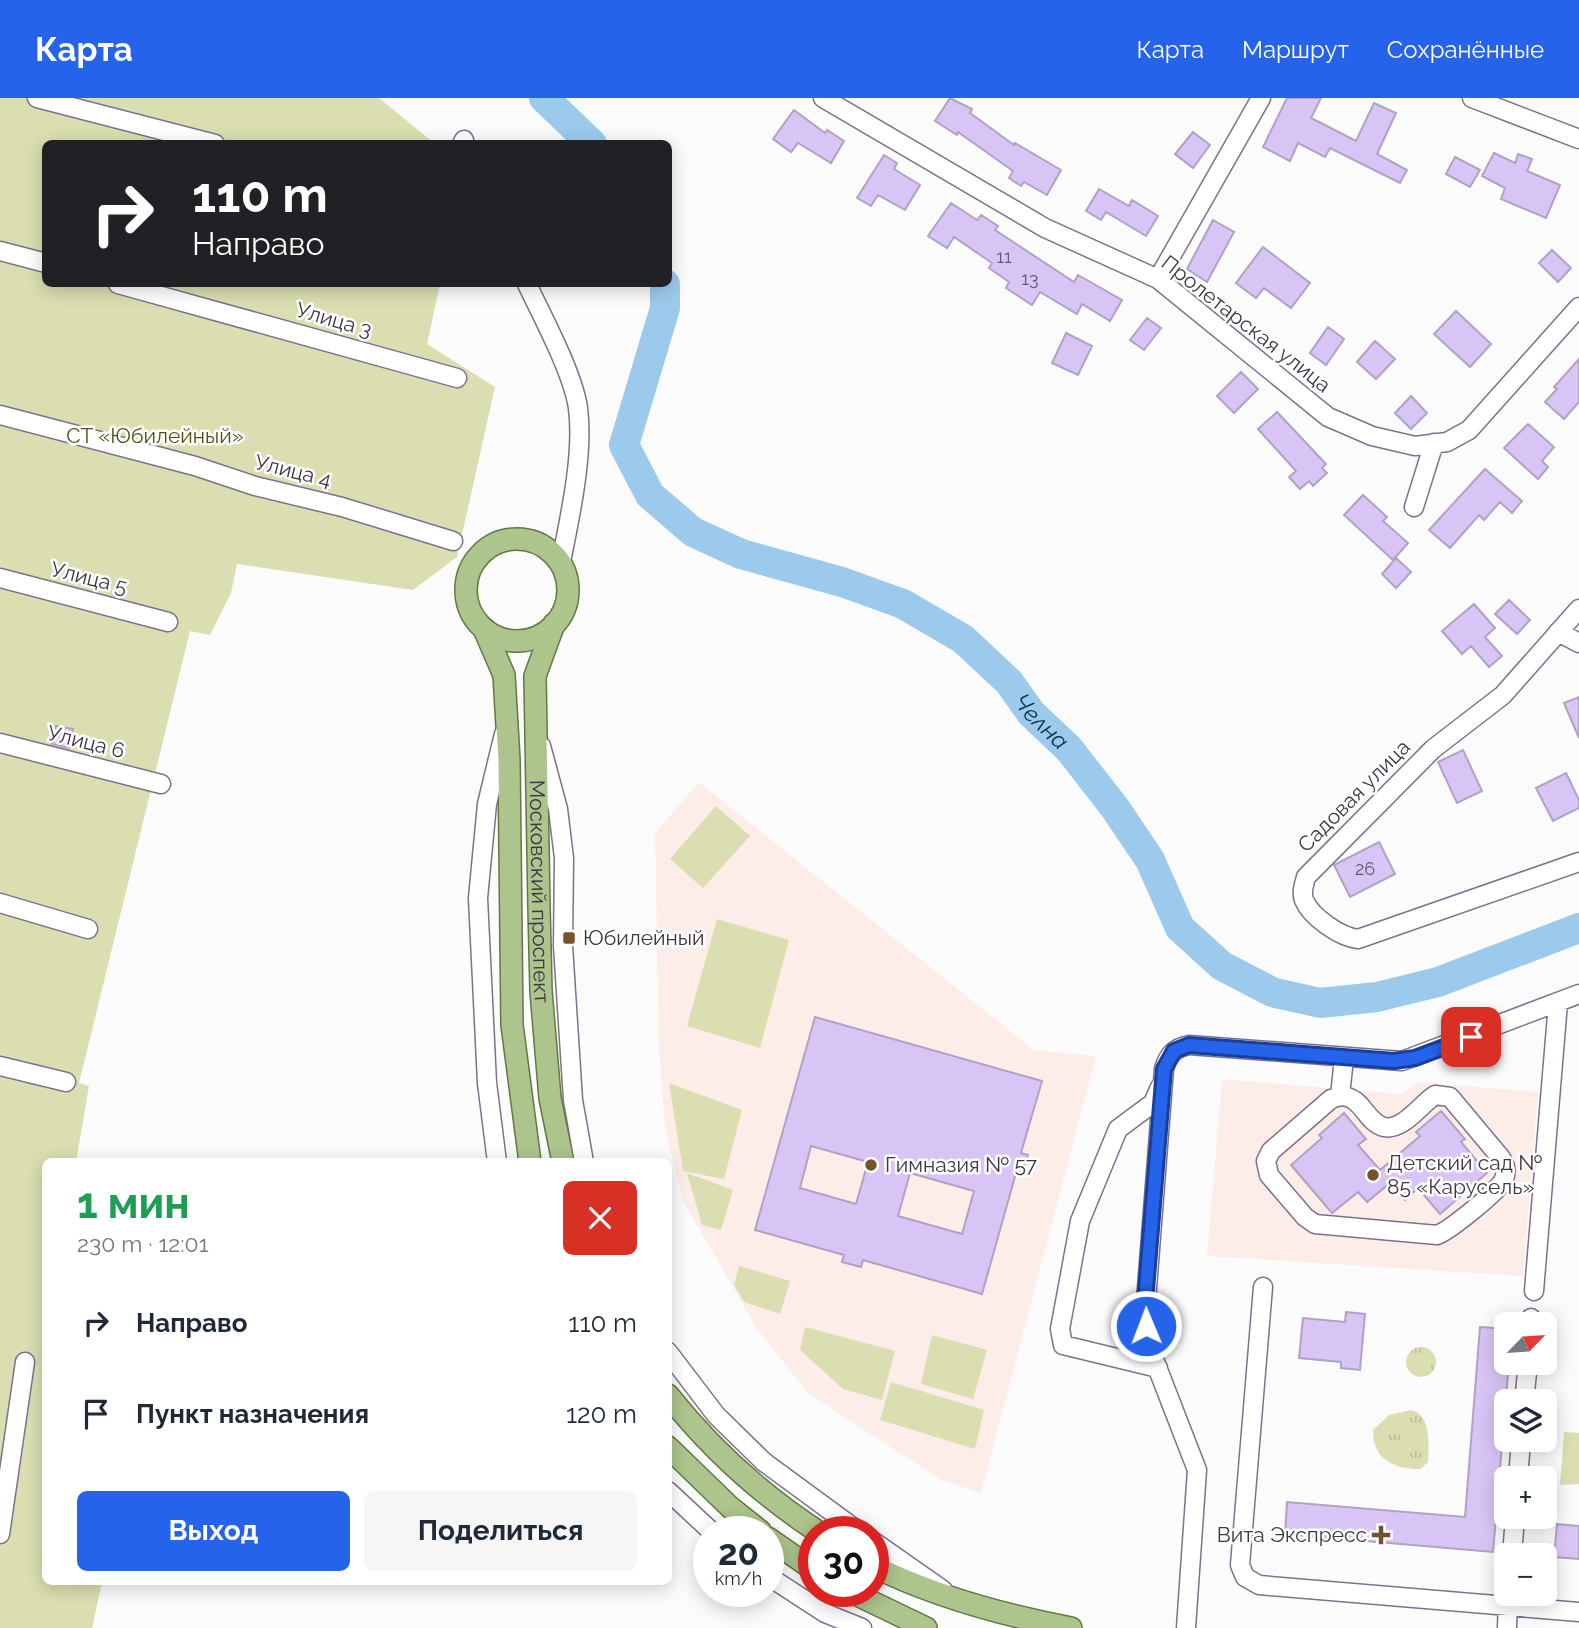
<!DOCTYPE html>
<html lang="ru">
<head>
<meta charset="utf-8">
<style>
  body { margin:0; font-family:Raleway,sans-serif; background:#f6f6f7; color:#1f2937; height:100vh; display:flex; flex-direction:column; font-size:26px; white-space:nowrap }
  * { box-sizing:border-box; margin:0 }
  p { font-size:23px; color:#747a83 }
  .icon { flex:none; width:38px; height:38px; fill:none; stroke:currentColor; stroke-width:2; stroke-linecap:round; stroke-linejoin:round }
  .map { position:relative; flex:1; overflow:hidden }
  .panel { position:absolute; left:42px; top:1060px; width:630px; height:427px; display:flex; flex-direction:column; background:#fff; border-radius:10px; box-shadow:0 4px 18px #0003 }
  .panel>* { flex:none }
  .hud { position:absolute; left:42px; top:42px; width:630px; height:147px; border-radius:10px; box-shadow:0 4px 18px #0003; background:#202124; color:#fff; overflow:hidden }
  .needle { width:46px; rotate:65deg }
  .fabs { position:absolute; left:1494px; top:1214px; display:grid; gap:14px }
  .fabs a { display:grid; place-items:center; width:63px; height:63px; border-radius:10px; background:#fff; box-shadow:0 4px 18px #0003; font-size:35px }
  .speed { position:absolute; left:693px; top:1418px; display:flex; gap:14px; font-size:35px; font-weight:700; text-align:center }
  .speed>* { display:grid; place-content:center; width:91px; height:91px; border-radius:50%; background:#fff; box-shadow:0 4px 18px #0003; line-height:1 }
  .speed small { font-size:18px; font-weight:400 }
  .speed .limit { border:10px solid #d22; background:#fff; color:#111 }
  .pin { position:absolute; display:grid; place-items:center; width:60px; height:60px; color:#fff; margin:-30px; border-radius:14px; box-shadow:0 4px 10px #0006 }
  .me { position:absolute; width:77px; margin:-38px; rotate:359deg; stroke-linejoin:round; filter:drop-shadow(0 0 5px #0008) }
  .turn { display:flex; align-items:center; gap:24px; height:147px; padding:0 35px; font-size:32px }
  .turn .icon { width:91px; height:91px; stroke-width:2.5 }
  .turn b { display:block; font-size:49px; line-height:60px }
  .round { display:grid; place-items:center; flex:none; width:74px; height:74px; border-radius:10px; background:#f6f6f7 }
  .overview { display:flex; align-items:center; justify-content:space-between; height:119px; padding:0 35px }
  h1 { font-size:42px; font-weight:700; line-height:52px; color:#1e9e55 }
  .button { display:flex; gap:14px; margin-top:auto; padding:14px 35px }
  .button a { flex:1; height:80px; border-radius:10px; background:#2563eb; color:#fff; font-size:28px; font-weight:700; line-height:80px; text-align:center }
  .button a+a { background:#f6f6f7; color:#1f2937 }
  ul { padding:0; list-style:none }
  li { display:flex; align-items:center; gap:21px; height:91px; padding:0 35px }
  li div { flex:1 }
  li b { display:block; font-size:26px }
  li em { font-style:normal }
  header { display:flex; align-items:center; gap:42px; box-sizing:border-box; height:98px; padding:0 35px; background:#2563eb; color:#fff }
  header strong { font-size:33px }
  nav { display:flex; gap:38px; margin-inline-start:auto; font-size:24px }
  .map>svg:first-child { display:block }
  .education { fill:#fdede8 }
  .grass { fill:url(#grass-tufts) }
  .garden { fill:#dadeb0 }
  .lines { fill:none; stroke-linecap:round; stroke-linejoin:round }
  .river { stroke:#9bcaec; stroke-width:30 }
  .building { fill:#d9c5f5; stroke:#afa2c3; stroke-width:2; fill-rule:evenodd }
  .minor-casing { stroke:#7d718f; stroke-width:21 }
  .major-casing { stroke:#627942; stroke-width:24 }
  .minor { stroke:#fff; stroke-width:18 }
  .major { stroke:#adc48d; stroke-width:21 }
  .route-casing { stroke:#184099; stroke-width:18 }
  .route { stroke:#2563eb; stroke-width:12 }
  .poi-dot { fill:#75522b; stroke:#fff; stroke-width:2.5 }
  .labels { text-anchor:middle; stroke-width:5; stroke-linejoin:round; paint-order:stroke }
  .number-label { font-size:18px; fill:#645a70 }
  .street-label { font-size:21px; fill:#3d3744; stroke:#fff }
  .park-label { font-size:21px; fill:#515319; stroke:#fff }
  .poi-label { font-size:21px; fill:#3d3744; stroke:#fff; text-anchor:start }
  .water-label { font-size:23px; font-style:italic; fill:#0e334a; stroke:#fff }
</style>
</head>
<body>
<header>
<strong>Карта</strong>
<nav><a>Карта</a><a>Маршрут</a><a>Сохранённые</a></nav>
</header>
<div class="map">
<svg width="1579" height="1530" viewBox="0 0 1579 1530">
  <defs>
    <pattern id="grass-tufts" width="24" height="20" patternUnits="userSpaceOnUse" patternTransform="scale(1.75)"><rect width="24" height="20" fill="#dadeb0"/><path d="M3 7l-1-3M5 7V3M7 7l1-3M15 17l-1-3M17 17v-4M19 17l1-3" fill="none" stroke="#bcbf99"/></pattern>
  </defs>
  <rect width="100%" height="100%" fill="#fbfbfb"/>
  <path class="education" d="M699,684L1034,952L1096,958L981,1395L939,1381L807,1294L756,1229L683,1103L665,1031L659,950L655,735Z
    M1222,981L1402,996L1419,984L1538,994L1523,1178L1207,1158Z"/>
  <path class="grass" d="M1406 1264a15 15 0 1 1 30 0a15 15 0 1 1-30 0Z
    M1411,1312C1431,1316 1429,1346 1428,1364L1420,1371C1394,1371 1373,1362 1373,1332L1389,1317Z"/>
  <path class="garden" d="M0,0H379L434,45L46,46V186H440L427,246L495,289L457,459L413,492L237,466L231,495L210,537L190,533L79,985L89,988L76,1064H46V1484H102L92,1530H0Z
    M716,708L750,738L703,790L670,761Z
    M717,821L789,842L760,950L687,928Z
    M669,985L742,1012L724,1081L683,1073Z
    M687,1075L733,1092L721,1132L702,1127Z
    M739,1168L790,1183L780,1216L744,1204L734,1187Z
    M805,1229L895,1253L882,1302L843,1291L800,1252Z
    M932,1237L987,1252L973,1301L921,1286Z
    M891,1284L984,1312L975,1351L880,1322Z
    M1564,1334L1579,1335V1386L1560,1387Z"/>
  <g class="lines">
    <g class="river">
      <path d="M544,0L592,46"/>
      <path id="s1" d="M665,186V210L624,347L650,397L693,434L741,456L842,484L903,506L963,541L1009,584L1031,615L1069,651L1115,710L1150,762L1180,830L1222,868L1272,894L1320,905L1377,899L1438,884L1579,830"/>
    </g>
  </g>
  <path class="building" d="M950,0L972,11L970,15L1014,47L1015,45L1061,72L1047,97L1024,84L1021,88L1009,80L1013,73L958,34L957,37L935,23Z
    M1287,0H1321L1311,20L1356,43L1374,5L1396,15L1377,56L1407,72L1400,85L1330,50L1325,59L1298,45L1290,63L1263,49Z
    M794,12L825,35L827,32L844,43L831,65L798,45L791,54L773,41Z
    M1193,34L1210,47L1193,70L1175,56Z
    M1494,55L1515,65L1518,56L1532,61L1527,73L1560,87L1546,120L1501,101L1505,90L1482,78Z
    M884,57L897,65L894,71L920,87L905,112L878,97L871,108L857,100Z
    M1455,59L1480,72L1470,89L1446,76Z
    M1099,91L1129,108L1132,102L1158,118L1146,138L1106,114L1101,122L1086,113Z
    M951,105L977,122L981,117L998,128L995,132L1074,184L1078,177L1122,202L1110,223L1082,206L1077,216L1040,194L1032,207L1006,190L1009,184L989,170L992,165L954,139L947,150L928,138Z
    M1213,122L1234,134L1207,184L1187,171Z
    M1263,149L1310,185L1291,210L1264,190L1256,200L1236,185Z
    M1552,152L1571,170L1558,184L1539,165Z
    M1456,213L1491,246L1470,269L1434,236Z
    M1147,220L1161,230L1144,252L1130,242Z
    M1328,229L1344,241L1326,267L1310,255Z
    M1066,235L1092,248L1078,277L1052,265Z
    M1375,243L1395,261L1376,281L1357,264Z
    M1579,261V304L1564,321L1545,304L1557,291L1554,289Z
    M1241,274L1258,291L1234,315L1217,298Z
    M1411,298L1427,315L1411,331L1395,315Z
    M1277,314L1326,366L1322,370L1327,375L1313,388L1309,383L1300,391L1289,379L1296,373L1258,331Z
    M1528,326L1554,349L1542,363L1548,369L1538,381L1504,350Z
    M1485,371L1522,403L1512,415L1500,404L1484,422L1479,417L1450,450L1429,432Z
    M1363,397L1387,419L1383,423L1408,445L1393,462L1344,417Z
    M1396,460L1411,474L1396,490L1382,476Z
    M1509,502L1530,522L1517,536L1495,516Z
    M1474,506L1495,530L1485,539L1502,558L1489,569L1471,548L1462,556L1442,533Z
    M1579,599V640L1564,605Z
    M56,628L73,631L69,650L52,646Z
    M1463,652L1482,693L1457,705L1438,664Z
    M1566,675L1579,702V710L1553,723L1536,690Z
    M1379,744L1395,776L1350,799L1334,767Z
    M815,919L1042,983L1021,1055L1028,1057L1022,1077L1016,1075L982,1196L863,1162L861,1169L842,1164L844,1157L755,1132ZM811,1048L868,1064L856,1106L800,1090ZM910,1075L974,1093L962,1136L898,1118Z
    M1441,1013L1465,1041L1461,1044L1487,1075L1440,1116L1418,1090L1405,1102L1390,1085L1367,1104L1358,1094L1332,1115L1291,1067L1322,1040L1319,1037L1344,1015L1366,1041L1358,1047L1380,1072L1420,1038L1416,1034Z
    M1346,1214L1365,1216L1360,1272L1341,1270V1264L1299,1260L1303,1220L1345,1224Z
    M1480,1229L1507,1231L1509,1265L1493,1454L1285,1436L1287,1404L1465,1419Z
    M1557,1426L1579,1428V1461L1554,1459Z"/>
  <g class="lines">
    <g class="minor-casing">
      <path id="minor" d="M37,0L215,46
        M823,0L1045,130L1158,181L1328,319L1372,338L1415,348L1447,344L1469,332L1579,209
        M1472,0L1579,41
        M462,46L464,42
        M0,153L46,165
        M1158,181L1261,0
        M118,186L457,280
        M527,186C542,218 573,275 578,310C584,356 570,418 561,464
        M0,317L195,368L255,388L342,409L453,443
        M1414,409L1434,345
        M0,480L168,524
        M1579,511L1503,597L1433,651L1306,779C1304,787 1301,794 1304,802C1311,819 1340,839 1358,841L1579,764
        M1558,534L1579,545
        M0,645L161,686
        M541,648L558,711L564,760L563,848L573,1002L584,1064
        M0,805L88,831
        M0,968L66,984
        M1340,998C1363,998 1365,1024 1384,1029C1403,1033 1421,1006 1435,997L1450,999L1501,1060C1505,1066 1507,1073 1504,1081C1500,1092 1449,1133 1437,1137L1315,1126L1305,1119L1269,1077L1266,1063L1271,1053L1331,1001L1340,998L1344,960
        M497,1064L487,985L478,800L487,706L504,636
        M1263,1189L1240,1467L1245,1479L1259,1487L1579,1514
        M1534,1193L1558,905
        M1531,1227V1220
        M668,1254L716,1317L764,1364L858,1433
        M1158,1270L1063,1247L1060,1231L1080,1123L1118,1031L1153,1005L1160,989
        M1524,1304L1528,1265
        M1518,1381L1521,1342
        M668,1393L711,1433
        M0,1436L25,1264
        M873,1443L943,1492
        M1512,1458L1515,1419
        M768,1478L825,1515L862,1530
        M1186,1530L1197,1372L1152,1256L1145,1216L1164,971C1168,957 1174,950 1189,947L1402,963L1579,896
        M1507,1530L1508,1499"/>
    </g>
    <g class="major-casing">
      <g id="major">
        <circle cx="517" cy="492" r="51"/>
        <path id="s2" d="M554,526L535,578L539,810L541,893L550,1000L563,1064"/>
        <path d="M484,531L504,577L509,662L512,927L530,1064"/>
        <path d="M668,1297C711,1351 759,1395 817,1433"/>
        <path d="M668,1349L731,1410L760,1433"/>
        <path d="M768,1440L814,1472"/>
        <path d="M873,1468C936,1499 1002,1517 1071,1530"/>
        <path d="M849,1493L926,1530"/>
      </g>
    </g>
    <use href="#minor" class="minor"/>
    <use href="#major" class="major"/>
  </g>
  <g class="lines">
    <g class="route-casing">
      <path id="route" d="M1146,1228L1145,1204L1164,971L1174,953L1189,947L1394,963L1415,960L1471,939"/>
    </g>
    <use href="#route" class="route"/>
  </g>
  <g class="poi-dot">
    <rect x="562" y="833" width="14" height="14" rx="3.5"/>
    <circle cx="871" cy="1067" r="7"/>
    <circle cx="1373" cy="1077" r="7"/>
    <path d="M1377.5 1426.5h7v7h7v7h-7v7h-7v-7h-7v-7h7z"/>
  </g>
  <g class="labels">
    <g class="number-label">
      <text x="1004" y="165">11</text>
      <text x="1030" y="187">13</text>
      <text x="1365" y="777">26</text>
    </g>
    <g class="street-label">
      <text transform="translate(334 222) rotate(16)" y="7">Улица 3</text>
      <text transform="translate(1246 226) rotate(38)" y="7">Пролетарская улица</text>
      <text transform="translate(293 373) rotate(14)" y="7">Улица 4</text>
      <text transform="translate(89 480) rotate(14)" y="7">Улица 5</text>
      <text transform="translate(86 644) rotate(14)" y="7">Улица 6</text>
      <text transform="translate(1354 698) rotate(-45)" y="7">Садовая улица</text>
      <text dy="7" stroke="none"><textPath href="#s2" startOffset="271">Московский проспект</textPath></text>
    </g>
    <g class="park-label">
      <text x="155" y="345">СТ «Юбилейный»</text>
    </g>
    <g class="poi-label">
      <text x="583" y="847">Юбилейный</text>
      <text x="1387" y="1072">Детский сад №<tspan x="1387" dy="24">85 «Карусель»</tspan></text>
      <text x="885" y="1074">Гимназия № 57</text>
      <text x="1367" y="1444" text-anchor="end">Вита Экспресс</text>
    </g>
    <g class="water-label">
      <text dy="8" stroke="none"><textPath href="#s1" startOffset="686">Челна</textPath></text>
    </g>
  </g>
</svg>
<div class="fabs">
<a><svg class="needle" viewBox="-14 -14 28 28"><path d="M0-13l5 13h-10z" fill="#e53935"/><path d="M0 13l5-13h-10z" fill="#747a83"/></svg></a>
<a><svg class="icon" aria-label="layers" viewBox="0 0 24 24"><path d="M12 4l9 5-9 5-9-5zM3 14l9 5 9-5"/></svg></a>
<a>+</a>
<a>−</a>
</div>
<div class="speed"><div>20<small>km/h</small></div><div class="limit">30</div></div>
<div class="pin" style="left:1471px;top:939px;background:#d93025"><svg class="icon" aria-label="arrive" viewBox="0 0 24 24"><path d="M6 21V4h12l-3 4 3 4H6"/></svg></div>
<svg class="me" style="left:1146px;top:1228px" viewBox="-20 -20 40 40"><circle r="17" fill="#2563eb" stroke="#fff" stroke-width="3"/><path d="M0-11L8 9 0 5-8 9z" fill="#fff"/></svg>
<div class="hud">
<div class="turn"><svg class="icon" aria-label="right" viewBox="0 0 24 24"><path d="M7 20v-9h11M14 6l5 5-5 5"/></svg><div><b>110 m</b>Направо</div></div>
</div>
<section class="panel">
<div class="overview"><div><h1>1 мин</h1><p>230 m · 12:01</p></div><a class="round" style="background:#d93025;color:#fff"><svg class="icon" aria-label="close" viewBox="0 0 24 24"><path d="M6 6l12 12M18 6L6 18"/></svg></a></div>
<ul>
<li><svg class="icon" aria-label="right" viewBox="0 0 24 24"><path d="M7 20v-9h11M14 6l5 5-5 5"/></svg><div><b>Направо</b></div><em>110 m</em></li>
<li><svg class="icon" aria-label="arrive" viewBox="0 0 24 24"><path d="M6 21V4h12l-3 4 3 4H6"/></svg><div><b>Пункт назначения</b></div><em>120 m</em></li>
</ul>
<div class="button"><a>Выход</a><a>Поделиться</a></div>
</section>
</div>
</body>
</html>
